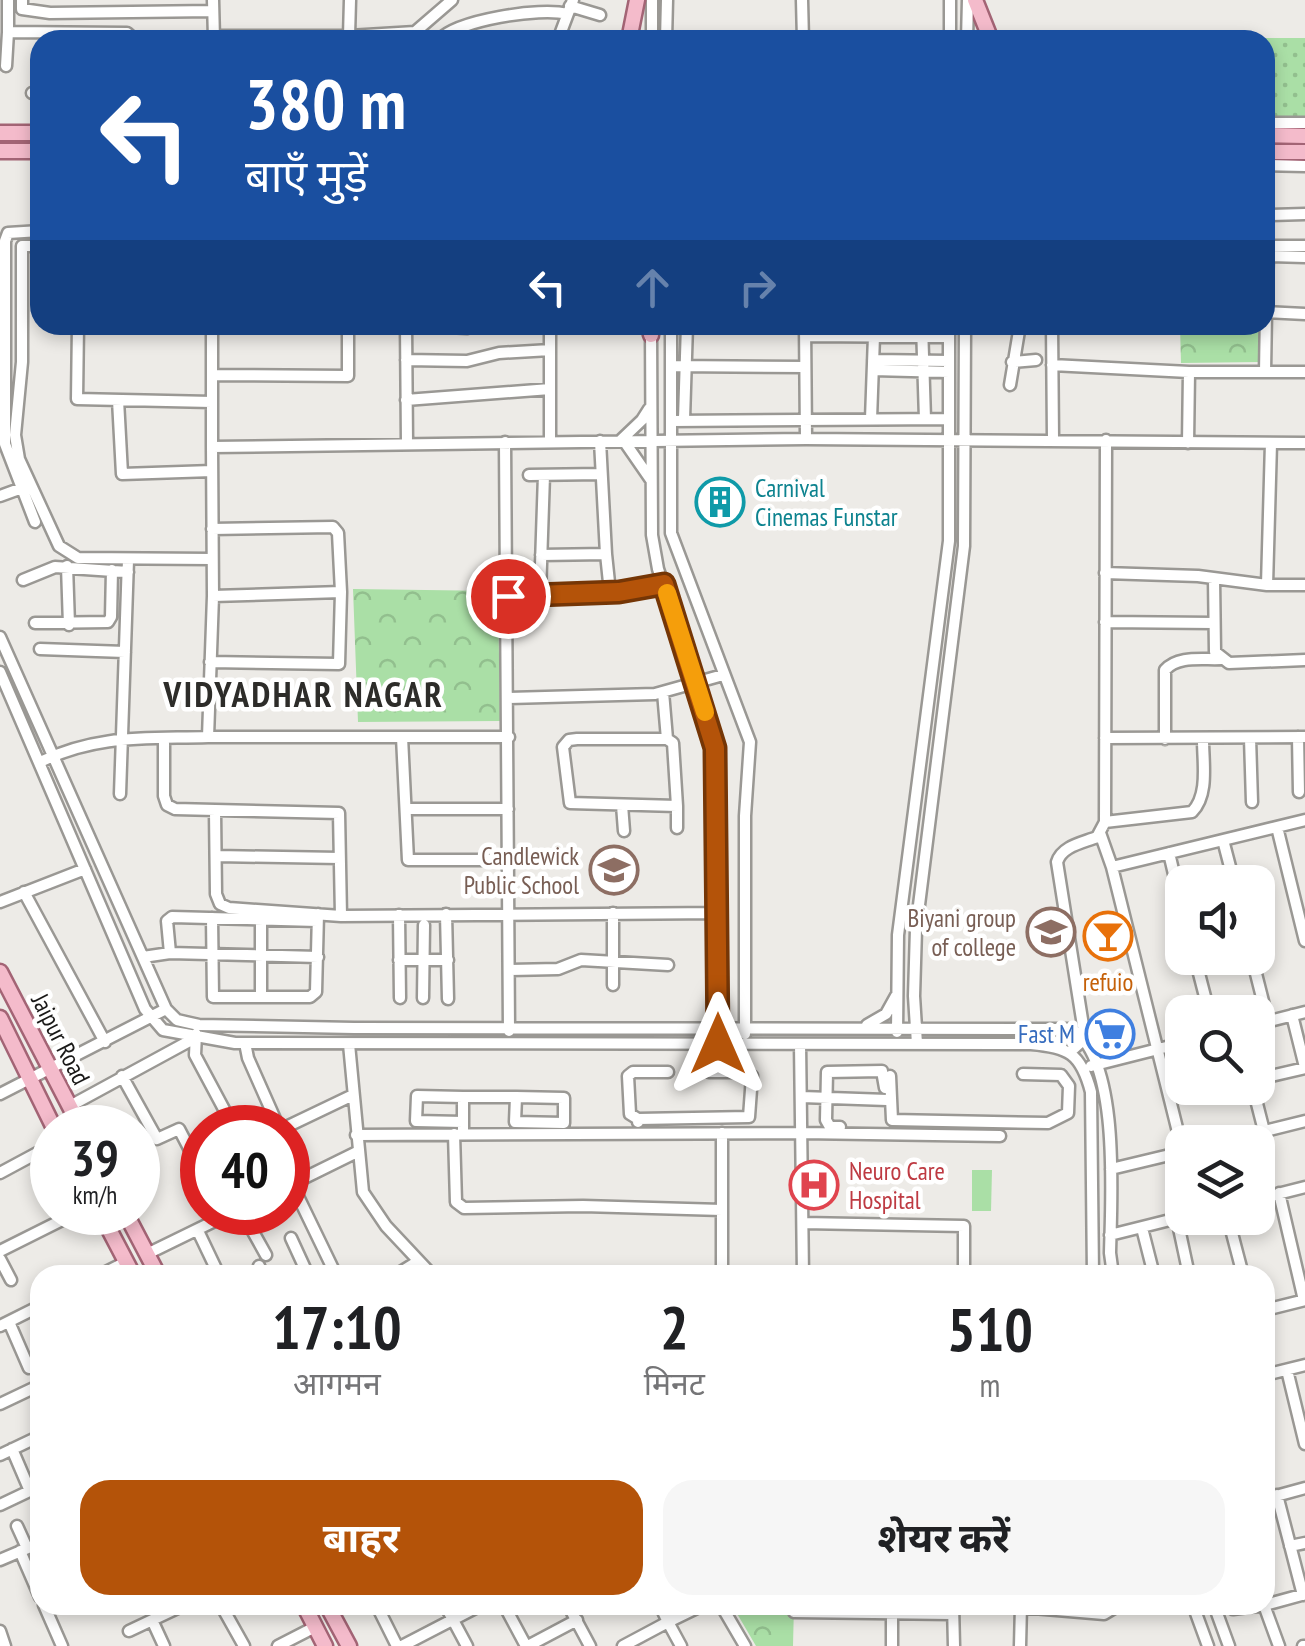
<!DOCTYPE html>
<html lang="hi">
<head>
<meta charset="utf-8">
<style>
  body { margin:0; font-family:"PT Sans Narrow","Noto Sans Devanagari",sans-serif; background:#f6f6f6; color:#202124; height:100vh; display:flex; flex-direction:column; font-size:38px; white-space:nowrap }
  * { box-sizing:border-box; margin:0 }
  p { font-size:32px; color:#757577 }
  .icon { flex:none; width:55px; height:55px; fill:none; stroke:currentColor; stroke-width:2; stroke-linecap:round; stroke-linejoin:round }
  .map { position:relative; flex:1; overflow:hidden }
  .drawer { position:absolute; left:30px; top:1265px; width:1245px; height:350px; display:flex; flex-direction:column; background:#fff; border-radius:30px; box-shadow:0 5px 15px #0003 }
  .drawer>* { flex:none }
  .top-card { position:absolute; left:30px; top:30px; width:1245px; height:305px; border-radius:30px; box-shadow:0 5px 15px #0003; background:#1a4fa0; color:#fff; overflow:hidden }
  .controls { position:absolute; left:1165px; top:865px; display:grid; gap:20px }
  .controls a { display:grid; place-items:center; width:110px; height:110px; border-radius:20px; background:#fff; box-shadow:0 5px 15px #0003; font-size:50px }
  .speed { position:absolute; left:30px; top:1105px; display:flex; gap:20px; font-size:50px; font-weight:700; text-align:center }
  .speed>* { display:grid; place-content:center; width:130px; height:130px; border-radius:50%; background:#fff; box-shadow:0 5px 15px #0003; line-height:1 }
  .speed small { font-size:25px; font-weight:400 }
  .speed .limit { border:15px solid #d22; background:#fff; color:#111 }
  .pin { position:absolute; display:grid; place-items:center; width:85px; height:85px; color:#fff; margin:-42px; border:5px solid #fff; border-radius:50%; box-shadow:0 2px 10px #0007 }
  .me { position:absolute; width:110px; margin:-55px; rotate:0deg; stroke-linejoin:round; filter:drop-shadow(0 0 8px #0008) }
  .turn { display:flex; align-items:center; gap:35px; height:210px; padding:0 50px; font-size:45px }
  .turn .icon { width:130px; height:130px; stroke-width:2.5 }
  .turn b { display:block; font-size:70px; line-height:85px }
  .lanes { display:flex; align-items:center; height:95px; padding:0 50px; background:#0003; justify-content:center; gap:50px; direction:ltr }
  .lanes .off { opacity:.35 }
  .eta { display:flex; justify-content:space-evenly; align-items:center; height:170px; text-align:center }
  .eta b { font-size:60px; font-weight:700; line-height:70px }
  .primary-button { display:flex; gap:20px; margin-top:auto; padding:20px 50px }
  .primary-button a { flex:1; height:115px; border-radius:30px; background:#b45309; color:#fff; font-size:40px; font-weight:700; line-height:115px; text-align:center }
  .primary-button a+a { background:#f6f6f6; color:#202124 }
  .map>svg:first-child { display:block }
  .grass { fill:url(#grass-dots) }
  .park { fill:url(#park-crowns) }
  .pitch { fill:#aadfa6 }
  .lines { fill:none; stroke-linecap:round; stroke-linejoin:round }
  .minor-casing { stroke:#9a9894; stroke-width:15 }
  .major-casing { stroke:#a36475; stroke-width:19 }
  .minor { stroke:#fff; stroke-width:10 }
  .major { stroke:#f4bbcb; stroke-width:14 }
  .route-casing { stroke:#753606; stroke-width:25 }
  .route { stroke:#b45309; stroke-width:18 }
  .slow { stroke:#f59e0b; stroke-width:18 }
  .labels { text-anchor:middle; stroke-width:9; stroke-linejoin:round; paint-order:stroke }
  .culture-label { font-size:25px; fill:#0d838f; stroke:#fff; text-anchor:start }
  .education-label { font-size:25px; fill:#785e54; stroke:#fff; text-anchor:end }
  .food-label { font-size:25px; fill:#c56008; stroke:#fff }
  .shop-label { font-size:25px; fill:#366cbe; stroke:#fff; text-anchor:end }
  .street-label { font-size:25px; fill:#191817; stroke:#fff }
  .health-label { font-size:25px; fill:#be3a42; stroke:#fff; text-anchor:start }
  .district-label { font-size:35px; font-weight:bold; letter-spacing:2.5px; fill:#2d2c29; stroke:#fff }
</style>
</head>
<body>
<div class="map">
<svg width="1305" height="1646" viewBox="0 0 1305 1646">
  <defs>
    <pattern id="grass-dots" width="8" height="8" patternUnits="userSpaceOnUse" patternTransform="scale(2.5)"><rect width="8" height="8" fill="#aadfa6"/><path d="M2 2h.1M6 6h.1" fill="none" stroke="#92bf8e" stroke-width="1.8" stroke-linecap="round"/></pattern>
    <pattern id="park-crowns" width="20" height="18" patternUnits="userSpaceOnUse" patternTransform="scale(2.5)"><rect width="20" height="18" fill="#aadfa6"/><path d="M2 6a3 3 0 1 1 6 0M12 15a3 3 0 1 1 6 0" fill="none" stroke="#92bf8e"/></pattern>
  </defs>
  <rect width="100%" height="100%" fill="#edebe7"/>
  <path class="grass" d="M1123,38H1305V119H1265V40Z"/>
  <path class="park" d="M1180,325H1260V362L1181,363Z
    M353,589L498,591L500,721L358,722Z
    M732,1605H794L793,1646H756Z"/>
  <path class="pitch" d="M972,1170H992L991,1211H972Z"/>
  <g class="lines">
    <g class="minor-casing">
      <path id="minor" d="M8,0V32L127,33L135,40
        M22,0V9L50,13L213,11
        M213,0L214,39
        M652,0V40
        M802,0L803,40
        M570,6L600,15
        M214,36H349L350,0
        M349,36L415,32L452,0
        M439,40C457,20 541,7 567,14
        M558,40L573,0
        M666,40L667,0
        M950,40V0
        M967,40L968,0
        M6,66L8,32
        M32,93H40
        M1265,123H1305
        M1265,165L1305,166
        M1271,215L1305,214
        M40,246H22V362L15,435L19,459L59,546L78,558L212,559
        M1273,246H1305
        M1266,256L1305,257
        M1266,312L1268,256
        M1305,314L1266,312L1265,372H1305
        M78,325L77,399L212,402
        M406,325L407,444
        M408,325L467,328L478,325
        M550,325V441
        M671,325V533L750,742L745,816V1034
        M805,325L806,439
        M922,325L925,419
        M1052,325L1053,439
        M651,330L652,535L658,569L696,680L715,748L717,1033
        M805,336L949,337
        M406,360L467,361L499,353L550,350
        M873,360L949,361
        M1012,362L1036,360
        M1052,365L1189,372H1265
        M672,366L805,367
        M873,370L949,372
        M212,375L348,376V325
        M1010,385L1020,325
        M118,400L122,474L212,471
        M406,400L550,389
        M684,419L687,325
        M871,419L874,336
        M672,421L948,419
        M621,440L642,420L649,409
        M624,441L651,480
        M505,442L509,1031
        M1188,443L1189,372
        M212,447V325
        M529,475L601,474
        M0,496L22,488
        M35,522L5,444V241L8,233L40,231
        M212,529L333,527L338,533L341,592L213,596
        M606,554L610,592
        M541,555L606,554L600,441
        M67,566L69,625
        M1105,573L1198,576L1267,585H1305
        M1214,579L1215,652L1229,663L1305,660
        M23,580L55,567L128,572
        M1267,585L1271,443
        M540,594L544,475
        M507,597L619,592L664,585
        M1105,622L1214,623
        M35,623L108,622L111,617L112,570
        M0,637L166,1009L177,1020L199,1025L354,1028L1071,1029C1121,1057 1111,1202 1110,1253L1113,1275
        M40,649L125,652
        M210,662L339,664L341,592
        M0,672L145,1009L163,1030L235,1043L1031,1044C1068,1047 1081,1053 1091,1092L1093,1275
        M663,692L667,739
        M509,698L655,694L723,675
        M208,737H509
        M402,737L408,860H510
        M1298,737L1299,792
        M164,738V796L167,805L175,809L339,813L341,916
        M1105,738L1305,737
        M1250,738L1252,802
        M577,739H667L673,743L677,806L570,803L563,747L569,740Z
        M1165,739V670C1178,655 1203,660 1221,659
        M40,762C98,734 146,739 208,737L213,596L212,447L806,439L1305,443
        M120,794L128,560
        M622,805L624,831
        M677,806V828
        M406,809H508
        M215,812L216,894L220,904L229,908L341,916L718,913
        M1105,822L1192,812C1209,795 1203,763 1203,740
        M1277,827L1305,941
        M1100,833L1112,867L1305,820
        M1223,840L1234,882
        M1169,853L1182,908
        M217,856L340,858
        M1112,867L1182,1148
        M24,892L105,1042
        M0,902L85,869
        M613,913V985
        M446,914L448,999
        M399,915L400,998
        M212,918L213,997H310L316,992L318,914
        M261,918V996
        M170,953L167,921L172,917L317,921
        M143,957L170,953L318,957
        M1195,958L1209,1012
        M1252,958L1268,1021
        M399,960H448
        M510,970L558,969L581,960L668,965
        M423,998L424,925
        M1292,1015L1305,1067
        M1258,1024L1305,1012
        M867,1025L886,1014L896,996
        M897,1032L898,935L949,541V325
        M196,1034L195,1055L234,1128
        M245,1043L248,1058L279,1128
        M349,1044L363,1192L386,1226L432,1275
        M800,1044L803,1275
        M917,1044L914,996L916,929L964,546L965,325
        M1070,1052L1084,1039V1032L1057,862C1062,846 1082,843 1097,837L1105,822L1106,440
        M1091,1066L1182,1043
        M122,1076L157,1139L179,1129L202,1173
        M890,1076L892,1120L1048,1123L1068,1113L1069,1086L1061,1075L1023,1074
        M1258,1079L1305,1068
        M1253,1088L1264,1131
        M0,1094L166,1009
        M802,1097L887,1100
        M1170,1098L1219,1088
        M70,1106L195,1038
        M638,1119L749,1117L752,1076L745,1072H709
        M463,1122L416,1121L417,1096L463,1097
        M638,1122V1119L630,1114L628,1076L633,1072H668
        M840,1127H830L826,1120L827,1072L882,1071L885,1088
        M284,1128L353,1095
        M454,1134L456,1202L464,1208L583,1206L722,1210
        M463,1134V1097H516L515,1122L564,1123V1098L516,1097
        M356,1135L802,1133L1000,1136
        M1221,1142L1305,1121
        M288,1143L306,1177
        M1111,1169L1182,1152
        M0,1173L52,1145
        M292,1184L336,1275
        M288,1186L357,1152
        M1279,1193L1304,1300
        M1258,1199L1305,1187
        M242,1212L266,1255
        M1228,1218L1243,1275
        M1177,1219L1189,1275
        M803,1223L964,1226V1275
        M1142,1228L1154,1275
        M198,1231L219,1275
        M1110,1235L1182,1217
        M291,1238L308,1275
        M0,1251L78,1212
        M147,1254L233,1212
        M0,1259L11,1280
        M259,1266L263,1275
        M100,1275L126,1262
        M396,1275L417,1262
        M722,1275V1133
        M1265,1310L1305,1300
        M9,1322L29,1368L40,1364
        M0,1326L40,1306
        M1287,1370L1305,1444
        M1265,1375L1305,1365
        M0,1404L40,1385
        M12,1449L30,1491
        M0,1455L40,1436
        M1277,1495L1303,1595
        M1265,1499L1305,1488
        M0,1505L40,1486
        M17,1526L27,1548
        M1290,1546L1305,1543
        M20,1551L40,1597
        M0,1560L40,1543
        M44,1605L62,1646
        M221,1605L244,1646
        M445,1605L467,1646
        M504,1605L526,1646
        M568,1605L590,1646
        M721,1605L745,1646
        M795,1605L794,1612L953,1614
        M953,1605L954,1646
        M1193,1605L1208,1646
        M1214,1605L1229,1646
        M1264,1605L1279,1646
        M1265,1605L1305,1594
        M377,1606L397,1646
        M1021,1607L1104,1614L1119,1605
        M1233,1609L1264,1605
        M152,1620L164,1646
        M0,1631L5,1646
        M129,1631L184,1605
        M278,1646L315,1627
        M402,1646L481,1605
        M528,1646L577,1620
        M623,1646L668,1622L660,1605
        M681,1646L668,1622L703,1605
        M892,1646V1613
        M1020,1646L1021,1605
        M1303,1646H1305"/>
    </g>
    <g class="major-casing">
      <path id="major" d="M975,0L991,40
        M629,40L637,0
        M0,133H40
        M1265,135L1305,136
        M0,151H40
        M1265,152H1305
        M649,325L651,335
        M0,972L81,1128
        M0,1018L54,1128
        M100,1212L133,1275
        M125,1212L158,1275
        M304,1605L325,1646
        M327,1605L349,1646"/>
    </g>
    <use href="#minor" class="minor"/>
    <use href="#major" class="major"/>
  </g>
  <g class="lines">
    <g class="route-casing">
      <path id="route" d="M508,596L619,592L664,584L715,748L718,1044"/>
    </g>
    <use href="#route" class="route"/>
    <path class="slow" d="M667,593L705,712"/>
  </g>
  <defs>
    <g id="building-ring" transform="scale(2.5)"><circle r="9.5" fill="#fff" stroke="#0f9aa8" stroke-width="1.5"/><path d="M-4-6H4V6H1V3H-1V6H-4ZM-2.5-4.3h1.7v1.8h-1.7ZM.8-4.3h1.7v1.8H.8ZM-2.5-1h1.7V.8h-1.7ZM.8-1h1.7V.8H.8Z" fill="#0f9aa8"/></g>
    <g id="school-ring" transform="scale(2.5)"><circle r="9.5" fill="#fff" stroke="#8d6e63" stroke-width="1.5"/><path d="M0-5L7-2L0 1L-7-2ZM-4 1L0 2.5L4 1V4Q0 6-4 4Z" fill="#8d6e63"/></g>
    <g id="university-ring" transform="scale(2.5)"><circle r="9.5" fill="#fff" stroke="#8d6e63" stroke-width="1.5"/><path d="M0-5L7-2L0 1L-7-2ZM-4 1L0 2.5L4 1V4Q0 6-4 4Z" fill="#8d6e63"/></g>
    <g id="bar-ring" transform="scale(2.5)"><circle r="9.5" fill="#fff" stroke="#e8710a" stroke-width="1.5"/><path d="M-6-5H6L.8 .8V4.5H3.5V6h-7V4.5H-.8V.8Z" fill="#e8710a"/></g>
    <g id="supermarket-ring" transform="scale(2.5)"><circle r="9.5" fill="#fff" stroke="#3f7fe0" stroke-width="1.5"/><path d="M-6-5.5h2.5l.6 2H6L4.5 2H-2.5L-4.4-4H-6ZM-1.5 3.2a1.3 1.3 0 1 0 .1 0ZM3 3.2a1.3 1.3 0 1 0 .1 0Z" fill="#3f7fe0"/></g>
    <g id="hospital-ring" transform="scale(2.5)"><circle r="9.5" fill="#fff" stroke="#e0444e" stroke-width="1.5"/><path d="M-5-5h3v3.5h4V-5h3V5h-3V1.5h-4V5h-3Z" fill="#e0444e"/></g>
  </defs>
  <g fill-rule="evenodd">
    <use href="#building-ring" x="720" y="502"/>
    <use href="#school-ring" x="614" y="870"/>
    <use href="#university-ring" x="1051" y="932"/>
    <use href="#bar-ring" x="1108" y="936"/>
    <use href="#supermarket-ring" x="1110" y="1034"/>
    <use href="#hospital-ring" x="814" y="1185"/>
  </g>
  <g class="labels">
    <g class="culture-label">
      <text x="755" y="497">Carnival<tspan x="755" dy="29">Cinemas Funstar</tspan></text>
    </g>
    <g class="education-label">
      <text x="579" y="865">Candlewick<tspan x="579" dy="29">Public School</tspan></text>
      <text x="1016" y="927">Biyani group<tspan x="1016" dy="29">of college</tspan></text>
    </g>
    <g class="food-label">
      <text x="1108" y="991">refuio</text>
    </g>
    <g class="shop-label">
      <text x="1075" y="1043">Fast M</text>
    </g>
    <g class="street-label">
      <text transform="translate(61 1039) rotate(63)" y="9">Jaipur Road</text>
    </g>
    <g class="health-label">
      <text x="849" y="1180">Neuro Care<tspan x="849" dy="29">Hospital</tspan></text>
    </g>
    <g class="district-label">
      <text x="304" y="707">VIDYADHAR NAGAR</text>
    </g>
  </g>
</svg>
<div class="controls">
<a><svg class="icon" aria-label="sound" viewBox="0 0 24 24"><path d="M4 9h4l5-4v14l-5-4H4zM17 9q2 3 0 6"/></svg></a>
<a><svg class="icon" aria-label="search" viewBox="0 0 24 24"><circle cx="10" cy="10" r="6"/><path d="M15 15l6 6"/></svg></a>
<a><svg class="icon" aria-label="layers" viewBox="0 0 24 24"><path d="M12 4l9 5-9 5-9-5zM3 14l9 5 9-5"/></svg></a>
</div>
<div class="speed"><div>39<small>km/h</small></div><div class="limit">40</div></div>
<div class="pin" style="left:508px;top:596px;background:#d93025"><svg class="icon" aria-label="arrive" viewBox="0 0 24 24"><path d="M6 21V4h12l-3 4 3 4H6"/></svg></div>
<svg class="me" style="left:718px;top:1044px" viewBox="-20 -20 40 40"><path d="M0-17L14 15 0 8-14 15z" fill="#b45309" stroke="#fff" stroke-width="4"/></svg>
<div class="top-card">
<div class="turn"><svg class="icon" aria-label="left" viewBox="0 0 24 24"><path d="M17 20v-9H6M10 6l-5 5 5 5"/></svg><div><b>380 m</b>बाएँ मुड़ें</div></div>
<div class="lanes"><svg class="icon" aria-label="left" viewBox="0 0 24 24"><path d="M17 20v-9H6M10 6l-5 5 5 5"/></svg><svg class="icon off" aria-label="ahead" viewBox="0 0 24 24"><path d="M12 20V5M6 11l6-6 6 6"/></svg><svg class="icon off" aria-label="right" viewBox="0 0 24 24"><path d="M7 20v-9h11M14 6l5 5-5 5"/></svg></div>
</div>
<section class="drawer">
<div class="eta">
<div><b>17:10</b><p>आगमन</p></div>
<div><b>2</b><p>मिनट</p></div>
<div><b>510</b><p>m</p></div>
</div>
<div class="primary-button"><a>बाहर</a><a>शेयर करें</a></div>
</section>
</div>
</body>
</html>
